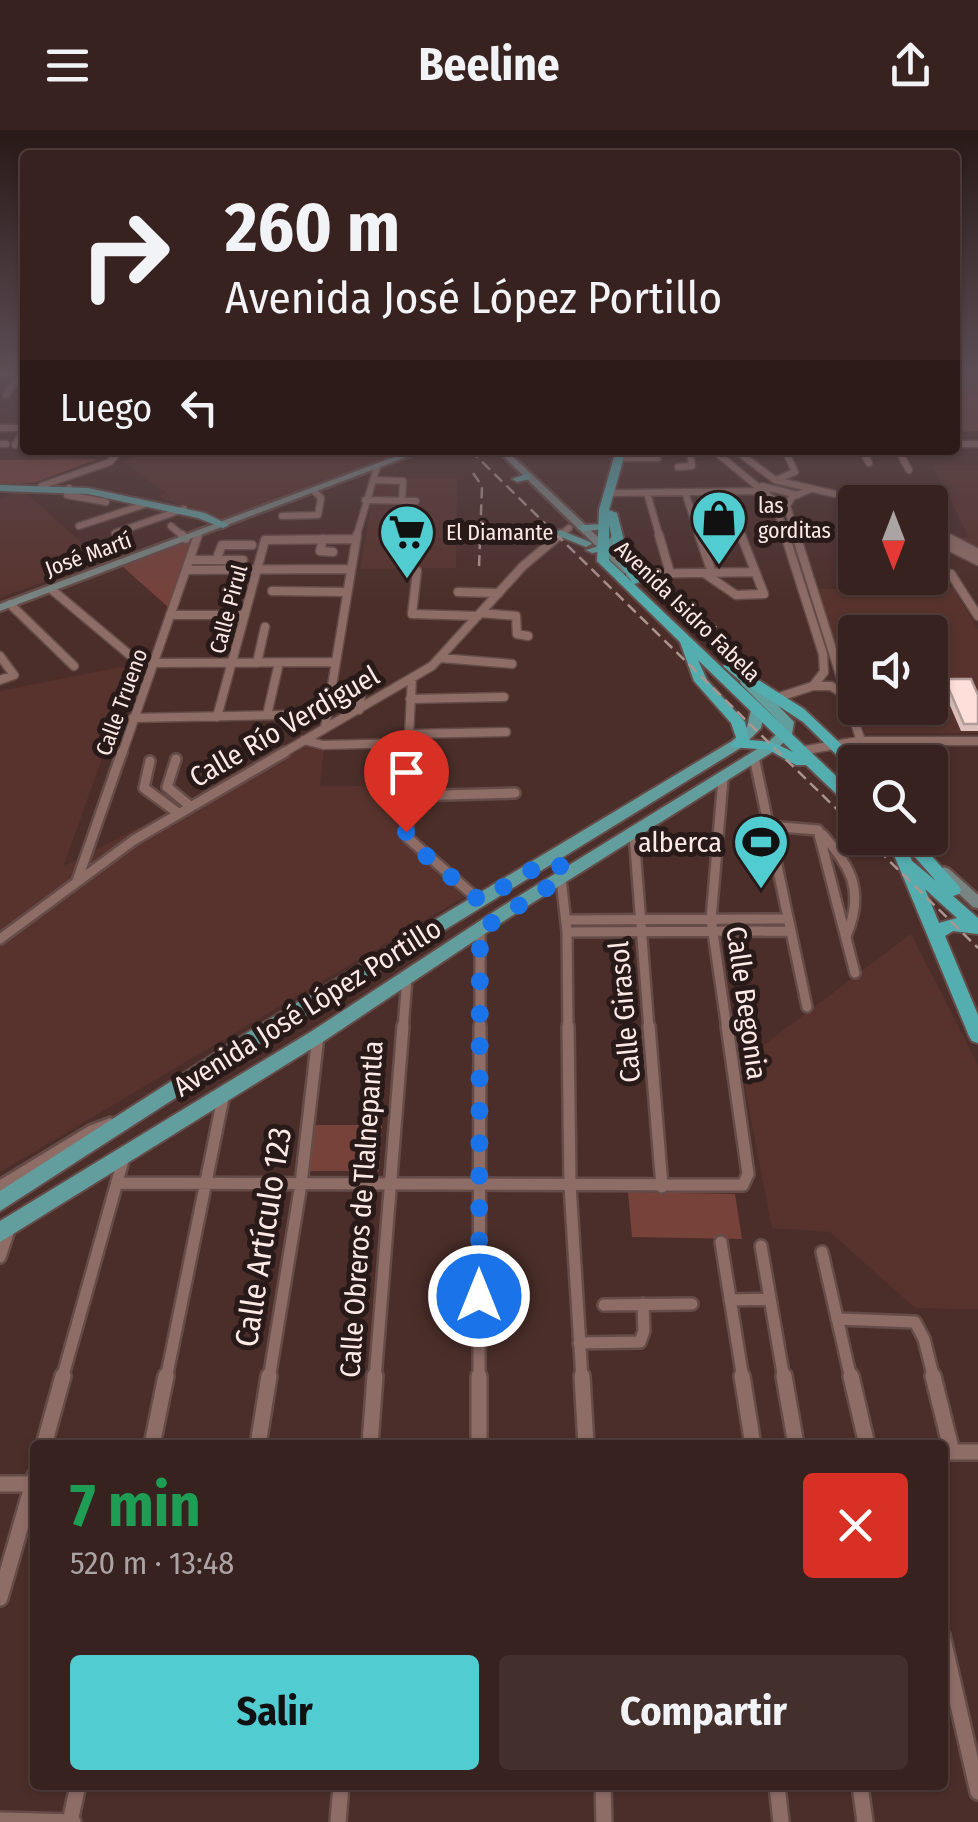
<!DOCTYPE html>
<html lang="es">
<head>
<meta charset="utf-8">
<style>
  body { margin:0; font-family:"Fira Sans Condensed",sans-serif; background:#432f2c; color:#f1f3f6; height:100vh; display:flex; flex-direction:column; font-size:38px; white-space:nowrap }
  * { box-sizing:border-box; margin:0 }
  p { font-size:32px; color:#aba4a4 }
  .icon { flex:none; width:55px; height:55px; fill:none; stroke:currentColor; stroke-width:2; stroke-linecap:round; stroke-linejoin:round }
  .map { position:relative; flex:1; overflow:hidden }
  .side { position:absolute; left:30px; top:1310px; width:918px; height:350px; display:flex; flex-direction:column; background:#38221f; border-radius:10px; box-shadow:0 2px 8px #0004,0 0 0 2px #523f3d }
  .side>* { flex:none }
  .guide { position:absolute; left:20px; top:20px; width:940px; height:305px; border-radius:10px; box-shadow:0 2px 8px #0004,0 0 0 2px #523f3d; background:#38221f; color:#f1f3f6; overflow:hidden }
  .needle { width:65px; rotate:180deg }
  .tools { position:absolute; left:838px; top:355px; display:grid; gap:20px }
  .tools a { display:grid; place-items:center; width:110px; height:110px; border-radius:10px; background:#38221f; box-shadow:0 2px 8px #0004,0 0 0 2px #523f3d; font-size:50px }
  .pin { position:absolute; display:grid; place-items:center; width:85px; height:85px; color:#fff; margin:-102px -42px; border-radius:50% 50% 50% 0; rotate:-45deg; box-shadow:0 0 10px #0007 }
  .pin .icon { rotate:45deg }
  .me { position:absolute; width:110px; margin:-55px; rotate:0deg; stroke-linejoin:round; filter:drop-shadow(0 0 8px #0008) }
  .turn { display:flex; align-items:center; gap:35px; height:210px; padding:0 40px; font-size:45px }
  .turn .icon { width:130px; height:130px; stroke-width:2.5 }
  .turn b { display:block; font-size:70px; line-height:85px }
  .then { display:flex; align-items:center; height:95px; padding:0 40px; background:#0003; gap:20px; font-size:38px }
  .round { display:grid; place-items:center; flex:none; width:105px; height:105px; border-radius:10px; background:#432f2c }
  .overview { display:flex; align-items:center; justify-content:space-between; height:170px; padding:0 40px }
  h1 { font-size:60px; font-weight:700; line-height:75px; color:#1e9e55 }
  .button { display:flex; gap:20px; margin-top:auto; padding:20px 40px }
  .button a { flex:1; height:115px; border-radius:10px; background:#51ccd1; color:#111; font-size:40px; font-weight:700; line-height:115px; text-align:center }
  .button a+a { background:#432f2c; color:#f1f3f6 }
  header { display:flex; justify-content:space-between; align-items:center; height:130px; padding:0 40px; background:#38221f; font-size:45px; font-weight:700 }
  .map>svg:first-child { display:block }
  .built { fill:#58332d }
  .green { fill:#76423a }
  .lines { fill:none; stroke-linecap:round; stroke-linejoin:round }
  .minor-far4-casing { stroke:#654c48; stroke-width:9 }
  .minor-far3-casing { stroke:#654c48; stroke-width:11 }
  .minor-far2-casing { stroke:#654c48; stroke-width:14 }
  .minor-far1-casing { stroke:#654c48; stroke-width:16 }
  .minor-casing { stroke:#654c48; stroke-width:20 }
  .tertiary-casing { stroke:#654c48; stroke-width:6 }
  .secondary-casing { stroke:#654c48; stroke-width:5 }
  .primary-casing { stroke:#654c48; stroke-width:4 }
  .trunk-casing { stroke:#654c48; stroke-width:4 }
  .minor-far4 { stroke:#8f6d67; stroke-width:6 }
  .minor-far3 { stroke:#8f6d67; stroke-width:8 }
  .minor-far2 { stroke:#8f6d67; stroke-width:9 }
  .minor-far1 { stroke:#8f6d67; stroke-width:11 }
  .minor { stroke:#8f6d67; stroke-width:15 }
  .tertiary { fill:#8f6d67; fill-rule:evenodd }
  .secondary { fill:#798582; fill-rule:evenodd }
  .primary { fill:#639e9e; fill-rule:evenodd }
  .trunk { fill:#54aeb0; fill-rule:evenodd }
  .rail { stroke:#ac9490; stroke-width:2.5; stroke-dasharray:11 6; stroke-linecap:butt }
  .wall { fill:#dbc0bb }
  .building { fill:#ffdfda; stroke:#b29c99; stroke-width:2.5 }
  .route { stroke:#1a73e8; stroke-width:18; stroke-dasharray:0 32.4 }
  .labels { text-anchor:middle; stroke-width:10; stroke-linejoin:round; paint-order:stroke }
  .far-poi-label { font-size:22px; fill:#fde9e6; stroke:#281a18; text-anchor:start }
  .far-street-label { font-size:22px; fill:#fde9e6; stroke:#281a18 }
  .street-label { font-size:28px; fill:#fde9e6; stroke:#281a18 }
  .poi-label { font-size:28px; fill:#fde9e6; stroke:#281a18; text-anchor:end }
  .near-street-label { font-size:32px; fill:#fde9e6; stroke:#281a18 }
</style>
</head>
<body>
<header><svg class="icon" aria-label="menu" viewBox="0 0 24 24"><path d="M4 6h16M4 12h16M4 18h16"/></svg>Beeline<svg class="icon" aria-label="share" viewBox="0 0 24 24"><path d="M12 15V3M7 8l5-5 5 5M5 13v7h14v-7"/></svg></header>
<div class="map">
<svg width="978" height="1692" viewBox="0 0 978 1692">
  <rect width="100%" height="100%" fill="#4b2e29"/>
  <path class="built" d="M156,320H415L224,391L158,367L166,363L121,331Z
    M932,335H978V418L958,408L969,407Z
    M383,348H457L456,438L360,439L374,358Z
    M23,360L102,431L0,468V368Z
    M953,457L978,500V603H865L856,578H930V502H855V575L817,459Z
    M136,534L63,737L312,606L314,616L324,618L320,656H404L402,710L464,767L0,1042V561Z
    M911,804L978,935V1179L915,1178L830,1102L772,1098L740,933Z"/>
  <path class="green" d="M955,237H978V301L955,302Z
    M98,329L34,353L0,354V330Z
    M190,412L169,478L122,436L185,413Z
    M313,995H382L379,1041H308Z
    M628,1062L735,1064L742,1109L632,1107Z"/>
  <g class="lines">
    <g class="minor-far4-casing">
      <path id="minor-far4" d="M0,244L25,243
        M6,265L19,247
        M0,298H25
        M0,314H6
        M955,314H978
        M15,315L25,299
        M713,320L774,370L786,408
        M735,320L775,350L869,372
        M862,320L869,333
        M898,320L909,340
        M626,328H658
        M678,337L692,336L690,323L716,322
        M373,350L403,351L402,371
        M776,350L795,342L785,320
        M41,356L110,332L120,320
        M762,356L798,365
        M69,358L67,365L106,372
        M685,362L700,408
        M724,362L742,408
        M615,363L767,361
        M647,363L660,408
        M365,370L416,371
        M282,386L318,385L321,368L314,361
        M79,396L146,374
        M171,396L185,408
        M930,399L948,408
        M115,403L184,379
        M197,408L199,403
        M356,408L377,337
        M557,408L569,398
        M797,408L787,376L792,367L809,360"/>
    </g>
    <g class="minor-far3-casing">
      <path id="minor-far3" d="M182,405L186,409
        M659,405L670,443
        M699,405L712,443
        M796,405L865,624
        M943,405L978,423
        M930,407L978,431
        M323,409L320,421L333,422
        M190,430H243
        M216,430L222,415H252
        M186,440L351,439
        M417,441L412,484L478,486
        M704,443L736,465L764,464L741,405
        M630,444L755,442
        M951,444L978,486
        M51,459L131,526
        M272,461L346,462
        M458,462L499,463
        M10,474L74,536
        M481,483L516,486L517,504L528,506
        M170,485H245
        M0,526L14,545L0,550
        M441,528L512,534
        M152,533L333,532
        M257,533L265,497
        M813,556H831L845,565
        M410,569L504,567
        M770,570L813,556L824,542L823,524L785,405
        M359,580L362,556
        M267,585L279,533
        M217,587L265,410L356,409
        M133,588L326,584
        M325,598L357,405
        M408,604L506,602
        M304,610L323,615L408,613
        M859,618H937
        M800,621L859,611H978
        M122,624L198,405
        M281,624L432,536L523,436L560,405
        M408,624L412,548"/>
    </g>
    <g class="minor-far2-casing">
      <path id="minor-far2" d="M864,622L867,632
        M754,627L807,877
        M176,629L167,657L190,676
        M150,631L144,658L178,683
        M723,649L711,789L727,899
        M406,656L408,622
        M768,696L818,700
        M818,700L855,843
        M634,704L649,899
        M822,704C852,737 865,763 846,806
        M561,749L567,802L568,899
        M77,751L122,622
        M480,771L408,708L407,666L515,663
        M566,790L788,789
        M567,802L790,801
        M0,809L134,710L285,622
        M403,899L407,848
        M480,899V800"/>
    </g>
    <g class="minor-far1-casing">
      <path id="minor-far1" d="M568,896L570,1055L582,1249
        M649,896L662,1057
        M117,1053L743,1055L748,1044L727,896
        M721,1112L743,1249
        M761,1116L784,1249
        M822,1122L851,1249
        M0,1127L10,1097
        M730,1170L770,1169
        M604,1175L692,1174
        M837,1189L915,1192L924,1209L934,1249
        M579,1213L640,1212L644,1201L643,1174
        M62,1249L124,1027
        M166,1249L224,963
        M269,1249L301,1054L318,906
        M375,1249L403,896
        M479,1249L480,896"/>
    </g>
    <g class="minor-casing">
      <path id="minor" d="M582,1246L586,1315
        M742,1246L753,1315
        M784,1246L796,1315
        M851,1246L867,1315
        M933,1246L952,1322
        M44,1315L63,1246
        M152,1315L166,1246
        M258,1315L269,1246
        M370,1315L375,1246
        M479,1315V1246
        M942,1322H978
        M0,1354H35
        M0,1468L35,1346
        M942,1505L978,1662
        M603,1655L604,1692
        M777,1655L781,1692
        M860,1655L865,1692
        M0,1690L73,1692
        M70,1692L78,1655
        M338,1692L341,1655"/>
    </g>
    <g class="tertiary-casing">
      <path id="tertiary" d="M110,988L115,990L117,994L115,998L99,1004L0,1065V1050L89,996Z"/>
    </g>
    <g class="secondary-casing">
      <path id="secondary" d="M413,320H425L0,481V474Z
        M497,320H506L632,439V443H624Z
        M944,737L949,739L978,765V778L973,777L939,745L937,742Z"/>
    </g>
    <g class="primary-casing">
      <path id="primary" d="M526,344L530,345V349L517,352L512,349Z
        M0,355L88,358L205,383L229,395L223,398L198,388L88,364L0,361Z
        M604,394L608,395V399L583,401L577,398L583,395Z
        M560,400L590,412L592,414L586,417L556,405L554,403Z
        M613,405L623,407L613,419L592,423L586,420L605,414Z
        M747,548L752,549L794,592L792,604L777,619L510,787L324,911L0,1112V1091L312,901L498,779L767,613L778,603L780,593L742,555L740,552Z
        M758,576L765,580L761,598L742,617L259,914L0,1081V1061L245,904L732,611L747,597L751,580Z"/>
    </g>
    <g class="trunk-casing">
      <path id="trunk" d="M616,320H626L609,380L617,383L629,430L643,451L634,454L855,664V678L850,677L806,635H796L769,620L732,617L730,614L737,610L731,593L694,551L680,512L597,431L599,380ZM609,395L617,430L632,452L609,430ZM698,530L793,622L772,612L749,610L745,592L707,550Z
        M730,532L804,579L860,632H855V640L850,638L803,592L739,550L723,536Z
        M882,708H915L959,756L961,760L959,764L953,766L978,788V804L953,801L945,806L978,885V913L972,911L969,906L892,720ZM907,718L936,751L912,731ZM925,759L957,788L939,793Z"/>
    </g>
    <use href="#minor-far4" class="minor-far4"/>
    <use href="#minor-far3" class="minor-far3"/>
    <use href="#minor-far2" class="minor-far2"/>
    <use href="#minor-far1" class="minor-far1"/>
    <use href="#minor" class="minor"/>
    <use href="#tertiary" class="tertiary"/>
    <use href="#secondary" class="secondary"/>
    <use href="#primary" class="primary"/>
    <use href="#trunk" class="trunk"/>
    <path class="rail" d="M470,320L855,697
      M473,343L482,356L479,437
      M866,708L978,818"/>
  </g>
  <path class="wall" d="M930,520L949,549L978,565V601H961L945,564H930Z
    M883,578H904L906,582L903,589L887,588Z"/>
  <path class="building" d="M707,495L715,497L707,507L701,501Z
    M930,520H938L949,549H971L978,565V594H964L948,557H930Z
    M888,578H904L906,582L890,581Z"/>
  <linearGradient id="sky" x2="0" y2="1"><stop stop-color="#291917"/><stop offset="0.5" stop-color="#5b4c54"/><stop offset="1" stop-color="#5b4c54" stop-opacity="0"/></linearGradient>
  <rect width="978" height="474" fill="url(#sky)"/>
  <g class="lines">
    <path class="route" d="M406,702L411,713L480,771L545,732L557,733L564,740L561,749L480,800L479,1166"/>
  </g>
  <defs>
    <g id="shop-pin" transform="scale(2.875)"><path d="M0 17L-7.5 6A9.5 9.5 0 1 1 7.5 6Z" fill="#51ccd1" stroke="#281a18"/><path d="M-5-2.5h2.3a2.7 3.5 0 0 1 5.4 0H5L5.5 6h-11ZM-1.5-2.5h3a1.5 2.3 0 0 0-3 0Z" fill="#111"/></g>
    <g id="supermarket-pin" transform="scale(2.875)"><path d="M0 17L-7.5 6A9.5 9.5 0 1 1 7.5 6Z" fill="#51ccd1" stroke="#281a18"/><path d="M-6-5.5h2.5l.6 2H6L4.5 2H-2.5L-4.4-4H-6ZM-1.5 3.2a1.3 1.3 0 1 0 .1 0ZM3 3.2a1.3 1.3 0 1 0 .1 0Z" fill="#111"/></g>
    <g id="stadium-pin" transform="scale(2.875)"><path d="M0 17L-7.5 6A9.5 9.5 0 1 1 7.5 6Z" fill="#51ccd1" stroke="#281a18"/><path d="M0-5a6.5 5 0 1 0 0 10a6.5 5 0 1 0 0-10ZM-3.5-1.8h7v3.6h-7Z" fill="#111"/></g>
  </defs>
  <g fill-rule="evenodd">
    <use href="#shop-pin" x="719" y="388"/>
    <use href="#supermarket-pin" x="407" y="402"/>
    <use href="#stadium-pin" x="761" y="712"/>
  </g>
  <g class="labels">
    <g class="far-poi-label">
      <text x="758" y="383">las<tspan x="758" dy="25">gorditas</tspan></text>
      <text x="446" y="410">El Diamante</text>
    </g>
    <g class="far-street-label">
      <text transform="translate(88 424) rotate(-20)" y="8">José Martí</text>
      <text transform="translate(228 479) rotate(-75)" y="8">Calle Pirul</text>
      <text transform="translate(688 481) rotate(44)" y="8">Avenida Isidro Fabela</text>
      <text transform="translate(121 572) rotate(-70)" y="8">Calle Trueno</text>
    </g>
    <g class="street-label">
      <text transform="translate(284 596) rotate(-30)" y="10">Calle Río Verdiguel</text>
      <text transform="translate(747 873) rotate(82)" y="10">Calle Begonia</text>
      <text transform="translate(307 877) rotate(-32)" y="10">Avenida José López Portillo</text>
      <text transform="translate(624 882) rotate(-95)" y="10">Calle Girasol</text>
      <text transform="translate(361 1079) rotate(-86)" y="10">Calle Obreros de Tlalnepantla</text>
    </g>
    <g class="poi-label">
      <text x="722" y="722">alberca</text>
    </g>
    <g class="near-street-label">
      <text transform="translate(263 1107) rotate(-81)" y="11">Calle Artículo 123</text>
    </g>
  </g>
</svg>
<div class="tools">
<a><svg class="needle" viewBox="-14 -14 28 28"><path d="M0-13l5 13h-10z" fill="#e53935"/><path d="M0 13l5-13h-10z" fill="#aba4a4"/></svg></a>
<a><svg class="icon" aria-label="sound" viewBox="0 0 24 24"><path d="M4 9h4l5-4v14l-5-4H4zM17 9q2 3 0 6"/></svg></a>
<a><svg class="icon" aria-label="search" viewBox="0 0 24 24"><circle cx="10" cy="10" r="6"/><path d="M15 15l6 6"/></svg></a>
</div>
<div class="pin" style="left:406px;top:702px;background:#d93025"><svg class="icon" aria-label="arrive" viewBox="0 0 24 24"><path d="M6 21V4h12l-3 4 3 4H6"/></svg></div>
<svg class="me" style="left:479px;top:1166px" viewBox="-20 -20 40 40"><circle r="17" fill="#1a73e8" stroke="#fff" stroke-width="3"/><path d="M0-11L8 9 0 5-8 9z" fill="#fff"/></svg>
<div class="guide">
<div class="turn"><svg class="icon" aria-label="right" viewBox="0 0 24 24"><path d="M7 20v-9h11M14 6l5 5-5 5"/></svg><div><b>260 m</b>Avenida José López Portillo</div></div>
<div class="then">Luego<svg class="icon" aria-label="left" viewBox="0 0 24 24"><path d="M17 20v-9H6M10 6l-5 5 5 5"/></svg></div>
</div>
<section class="side">
<div class="overview"><div><h1>7 min</h1><p>520 m · 13:48</p></div><a class="round" style="background:#d93025;color:#fff"><svg class="icon" aria-label="close" viewBox="0 0 24 24"><path d="M6 6l12 12M18 6L6 18"/></svg></a></div>
<div class="button"><a>Salir</a><a>Compartir</a></div>
</section>
</div>
</body>
</html>
